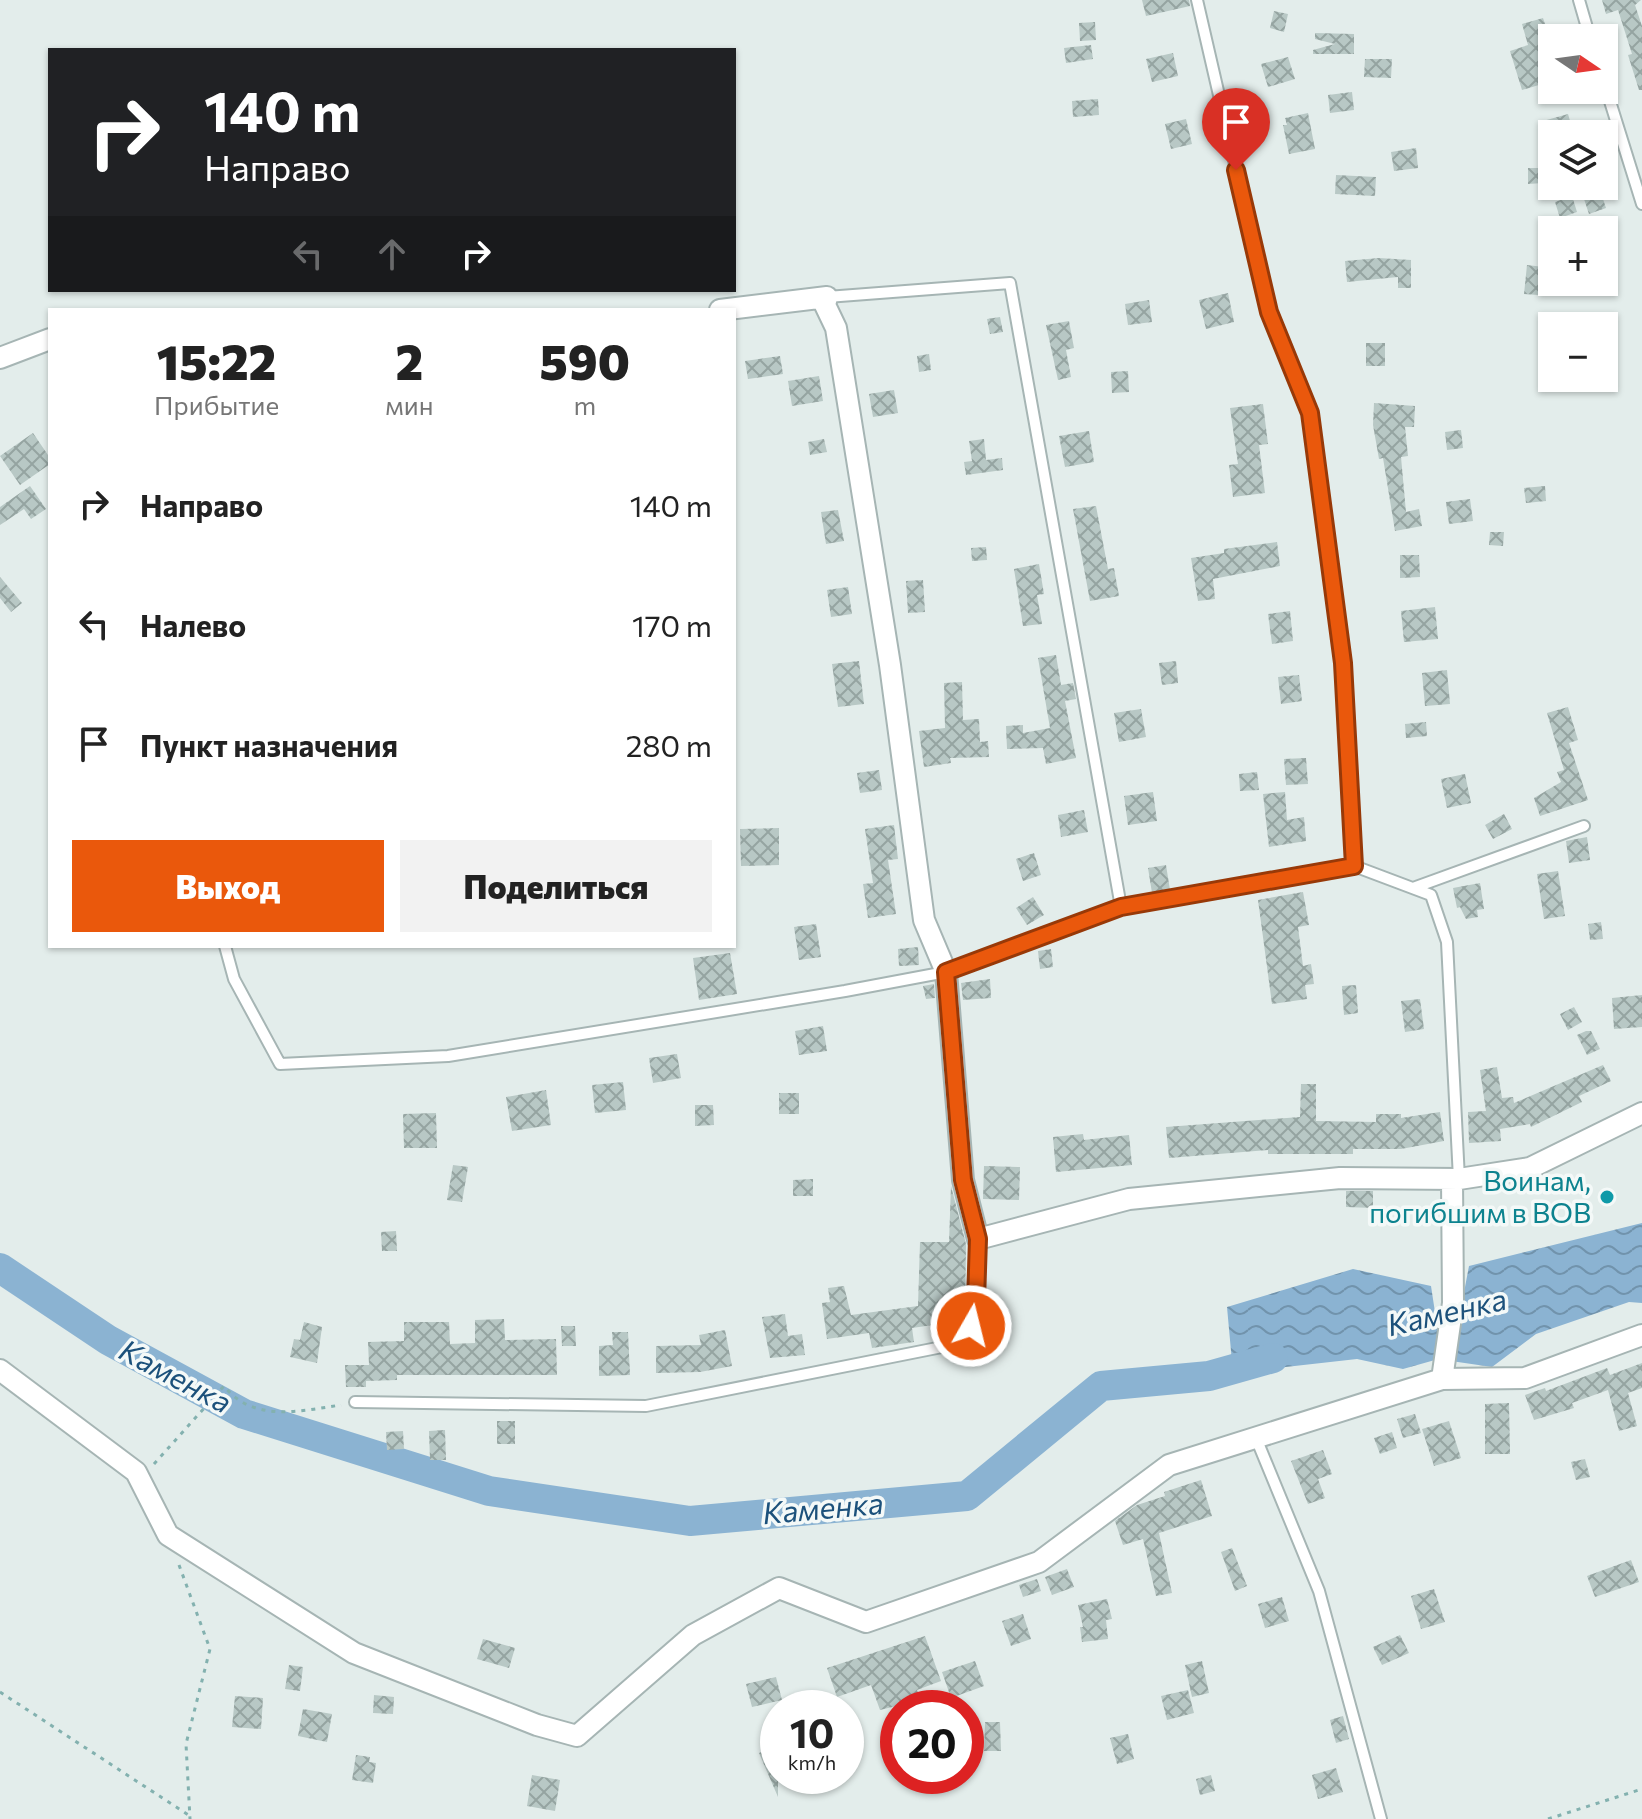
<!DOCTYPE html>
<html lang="ru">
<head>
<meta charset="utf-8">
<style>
  body { margin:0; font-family:Commissioner,sans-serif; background:#f2f2f2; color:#222; height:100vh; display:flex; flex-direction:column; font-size:30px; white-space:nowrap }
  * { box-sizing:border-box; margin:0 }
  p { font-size:26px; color:#767676 }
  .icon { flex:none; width:44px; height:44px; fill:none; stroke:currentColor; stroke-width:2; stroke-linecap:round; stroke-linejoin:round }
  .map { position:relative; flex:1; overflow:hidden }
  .side { position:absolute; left:48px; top:308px; width:688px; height:640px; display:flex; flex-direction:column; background:#fff; border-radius:0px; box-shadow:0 2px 6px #0004 }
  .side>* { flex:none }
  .top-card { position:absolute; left:48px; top:48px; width:688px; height:244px; border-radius:0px; box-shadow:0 2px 6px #0004; background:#202124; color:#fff; overflow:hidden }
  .needle { width:52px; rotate:103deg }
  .tools { position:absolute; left:1538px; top:24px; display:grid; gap:16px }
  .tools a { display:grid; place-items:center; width:80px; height:80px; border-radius:0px; background:#fff; box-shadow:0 2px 6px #0004; font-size:40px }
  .speed { position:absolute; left:760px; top:1690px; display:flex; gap:16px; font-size:40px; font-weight:700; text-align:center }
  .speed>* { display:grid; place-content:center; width:104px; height:104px; border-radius:50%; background:#fff; box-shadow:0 2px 6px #0004; line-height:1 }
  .speed small { font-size:20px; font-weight:400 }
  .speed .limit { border:12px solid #d22; background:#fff; color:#111 }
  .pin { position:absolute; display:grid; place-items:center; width:68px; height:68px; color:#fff; margin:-82px -34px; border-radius:50% 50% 50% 0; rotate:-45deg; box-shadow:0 0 8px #0007 }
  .pin .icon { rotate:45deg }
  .me { position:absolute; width:88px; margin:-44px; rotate:8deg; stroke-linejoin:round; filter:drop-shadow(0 0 6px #0008) }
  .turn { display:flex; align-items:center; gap:28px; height:168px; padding:0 24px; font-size:36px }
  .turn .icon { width:104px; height:104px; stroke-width:2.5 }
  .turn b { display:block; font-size:56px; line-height:68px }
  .lanes { display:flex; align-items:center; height:76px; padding:0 24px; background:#0003; justify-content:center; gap:40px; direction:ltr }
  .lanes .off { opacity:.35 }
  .eta { display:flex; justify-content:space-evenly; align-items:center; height:136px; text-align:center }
  .eta b { font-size:48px; font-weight:800; line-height:56px }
  .button { display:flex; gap:16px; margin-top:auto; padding:16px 24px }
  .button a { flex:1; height:92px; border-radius:0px; background:#ea580c; color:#fff; font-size:32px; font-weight:800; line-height:92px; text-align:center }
  .button a+a { background:#f2f2f2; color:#222 }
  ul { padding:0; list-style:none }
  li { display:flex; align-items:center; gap:24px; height:120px; padding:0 24px }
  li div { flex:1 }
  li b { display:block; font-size:30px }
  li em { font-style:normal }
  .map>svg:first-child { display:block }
  .water { fill:url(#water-waves) }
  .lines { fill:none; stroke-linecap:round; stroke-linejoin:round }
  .river { stroke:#8bb3d2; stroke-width:30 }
  .building { fill:url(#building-cross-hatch) }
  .lane-casing { stroke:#a6b5b4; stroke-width:14 }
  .street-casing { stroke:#a6b5b4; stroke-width:24 }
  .path { stroke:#83b1af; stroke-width:3; stroke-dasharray:4 6; stroke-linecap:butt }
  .lane { stroke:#fff; stroke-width:10 }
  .street { stroke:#fff; stroke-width:20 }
  .route-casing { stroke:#983908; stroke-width:20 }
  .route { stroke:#ea580c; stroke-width:14 }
  .culture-dot { fill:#0f9aa8; stroke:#f4f9f8; stroke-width:3 }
  .labels { text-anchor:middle; stroke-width:7; stroke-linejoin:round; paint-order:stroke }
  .culture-label { font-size:28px; fill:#0d838f; stroke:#f4f9f8; text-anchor:end }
  .water-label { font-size:30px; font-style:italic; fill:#1c517b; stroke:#f4f9f8 }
</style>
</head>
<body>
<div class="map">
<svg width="1642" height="1819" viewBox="0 0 1642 1819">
  <defs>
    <pattern id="water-waves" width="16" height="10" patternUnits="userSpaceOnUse" patternTransform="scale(2)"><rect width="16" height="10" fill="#8bb3d2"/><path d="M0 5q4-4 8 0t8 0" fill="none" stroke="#7193ac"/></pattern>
    <pattern id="building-cross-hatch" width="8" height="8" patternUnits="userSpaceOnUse" patternTransform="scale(2)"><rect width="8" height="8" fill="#b8c8c5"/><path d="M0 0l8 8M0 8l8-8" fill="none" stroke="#95a4a1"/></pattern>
  </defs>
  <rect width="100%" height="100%" fill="#e3edeb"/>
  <path class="water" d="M1642,1223V1303L1629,1302L1536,1334L1492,1367L1451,1361L1469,1266Z
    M1353,1269L1431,1286L1442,1358L1403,1369L1357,1359L1233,1373L1227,1307Z"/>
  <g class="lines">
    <path class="river" d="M0,1268L108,1340L244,1414L489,1491L690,1521L967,1496L1101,1386L1209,1376L1273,1358"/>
  </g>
  <path class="building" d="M1142,0H1189L1190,6L1146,16Z
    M1602,0H1641L1635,5L1642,26V90H1639L1628,55L1632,54L1618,10L1606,14Z
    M1274,11L1288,14L1284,32L1270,28Z
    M1543,18L1549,36L1543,37L1552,81L1522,90L1510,51L1528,45L1522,24Z
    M1095,22L1096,40L1080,41L1079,23Z
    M1315,33L1354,34V54H1313V50L1335,44L1315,39Z
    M1091,45L1093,59L1066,63L1064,48Z
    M1173,53L1178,76L1152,82L1146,59Z
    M1288,57L1295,79L1268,87L1261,64Z
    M1365,59H1392L1391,78L1364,77Z
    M1352,92L1354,110L1330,113L1328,95Z
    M1098,99L1099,115L1073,117L1072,101Z
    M1308,113L1315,149L1289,154L1283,125H1287L1285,118Z
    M1568,114L1574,134H1547L1543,121Z
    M1186,119L1192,144L1171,149L1165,124Z
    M1416,148L1418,168L1394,171L1391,152Z
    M1528,168H1542L1543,183L1528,184Z
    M1336,175L1376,177L1375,196L1335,194Z
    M1601,193L1606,208L1589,214L1584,199Z
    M1572,196L1577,212L1560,218L1555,202Z
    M1379,258L1411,260V288H1398V277L1347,282L1345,261Z
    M1527,265L1552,268V296L1524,294Z
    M1228,293L1234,322L1206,329L1199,300Z
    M1149,300L1152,322L1128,325L1125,304Z
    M1000,317L1003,332L990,334L987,319Z
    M1069,321L1074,348L1066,350L1071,377L1058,380L1046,325Z
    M1366,343H1385V366H1366Z
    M929,354L931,370L919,372L917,356Z
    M780,356L783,374L748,379L745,361Z
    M1128,371L1129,392L1112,393L1111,372Z
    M819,376L823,401L792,406L788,381Z
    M894,390L898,413L873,417L869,394Z
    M1374,403L1415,406L1414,427H1405L1408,456L1401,457L1406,512L1419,509L1422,526L1395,531L1383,458L1379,459L1373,425Z
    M1263,404L1268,444L1259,445L1265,493L1233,497L1229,465L1238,464L1230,408Z
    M1461,430L1463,448L1447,450L1445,432Z
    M1089,431L1094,462L1065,467L1059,436Z
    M33,433L50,458V464L20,485L0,456Z
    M824,439L827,452L810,455L808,442Z
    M984,439L986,460L1002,458L1003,470L966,475L964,462L972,461L969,441Z
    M30,486L46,509L31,519L24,509L0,525V507Z
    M1545,486L1546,501L1526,503L1524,488Z
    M1470,499L1473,521L1449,524L1446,502Z
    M1096,506L1108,569L1114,568L1119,596L1090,601L1073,509Z
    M838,510L844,541L826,544L821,512Z
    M1490,532H1504L1503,546L1489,545Z
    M1277,542L1280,566L1213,579L1215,599L1198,601L1191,558L1224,553V549Z
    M986,547L987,560L972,561L971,548Z
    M1400,555H1419L1420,577L1400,578Z
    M1039,564L1044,594L1037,595L1042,624L1023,626L1014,569Z
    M0,577L22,603L11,612L0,598Z
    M923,580L925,612L908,613L906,581Z
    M848,587L852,614L831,617L827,590Z
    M1435,607L1438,639L1404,642L1401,611Z
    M1290,611L1293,641L1272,644L1268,614Z
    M1056,655L1061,685L1073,683L1076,699L1065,701L1076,758L1046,764L1043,748L1007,749L1006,726L1023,725V733L1050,728L1038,658Z
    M859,661L864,704L838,707L832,664Z
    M1176,661L1178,683L1162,685L1159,663Z
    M1447,670L1450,704L1425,706L1422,673Z
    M1299,675L1302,701L1281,704L1278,677Z
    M962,682L963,720L979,719L980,742L988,741L989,757L950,758L951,763L924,767L919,731L945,728L944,683Z
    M1568,707L1578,740L1569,743L1588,800L1540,816L1534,798L1561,782L1557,772L1564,770L1547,713Z
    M1141,709L1146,737L1119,742L1114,713Z
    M1426,722L1427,736L1406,738L1405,724Z
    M1306,758L1308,784L1286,785L1284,759Z
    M879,770L882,790L860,793L857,773Z
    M1257,772L1259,790L1240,791L1239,774Z
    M1465,774L1471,803L1447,808L1441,779Z
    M1153,792L1157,821L1128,825L1124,796Z
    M1285,792L1287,820L1304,817L1306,841L1269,847L1263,794Z
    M1084,810L1088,832L1061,837L1058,815Z
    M1504,814L1512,829L1493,839L1485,825Z
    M894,825L898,859L888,860L896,914L868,918L863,884L873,883L865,829Z
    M779,828V865L741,866L740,829Z
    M1587,837L1590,860L1569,863L1566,841Z
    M1034,853L1041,875L1023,881L1016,859Z
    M1166,865L1170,890L1152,893L1148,868Z
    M1558,871L1565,916L1544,919L1537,874Z
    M1480,883L1484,909L1477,910L1478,917L1466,919L1460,907L1457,908L1453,888Z
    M1303,892L1309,925L1298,927L1303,966L1311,964L1314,984L1305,985L1307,999L1272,1004L1258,900Z
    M1033,897L1044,915L1027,925L1016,908Z
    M1601,922L1603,939L1590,940L1588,924Z
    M816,924L821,957L799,960L794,927Z
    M918,947L919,965L899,966L898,949Z
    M1051,949L1053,967L1040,969L1038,951Z
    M730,953L737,994L699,1000L693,958Z
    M990,979L991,998L963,1000L961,983Z
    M934,984L935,998L926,999L923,986Z
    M1356,985L1358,1013L1344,1015L1342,986Z
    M1642,995V1027L1614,1029L1612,998Z
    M1420,999L1424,1029L1405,1032L1401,1001Z
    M1574,1007L1582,1022L1568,1030L1560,1014Z
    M823,1026L827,1051L799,1055L795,1031Z
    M1586,1031H1591L1600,1049L1587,1055L1577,1035Z
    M677,1054L681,1078L653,1083L649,1058Z
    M1603,1065L1611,1081L1579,1096L1582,1102L1531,1127L1530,1124L1500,1129L1501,1141L1469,1143L1468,1112L1486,1111L1480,1070L1497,1067L1502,1098L1513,1097L1514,1103Z
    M623,1082L626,1110L595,1113L592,1085Z
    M1301,1084H1316V1121L1376,1122V1114H1401V1118L1440,1112L1444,1141L1401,1149H1353V1154H1268V1150L1169,1158L1166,1127L1300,1117Z
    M546,1090L551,1125L512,1131L506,1097Z
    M779,1093H799V1114H779Z
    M695,1105H713L714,1125L695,1126Z
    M436,1113L437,1148H404L403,1114Z
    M1083,1134L1084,1140L1129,1135L1132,1165L1056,1172L1053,1137Z
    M453,1165L468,1167L462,1202L447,1200Z
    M984,1166L1020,1167L1019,1200L983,1199Z
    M813,1179V1196H793V1180Z
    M951,1186L966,1244L965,1316L946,1319L947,1323L912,1328L914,1342L872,1348L869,1333L827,1339L822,1303L830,1302L828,1288L844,1286L851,1315L918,1306L920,1242H949Z
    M1346,1191H1373V1208L1346,1207Z
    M396,1231L397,1251H382L381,1232Z
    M785,1314L788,1336L802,1334L805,1355L770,1358L762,1317Z
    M504,1319L505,1340L556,1339L557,1375H397V1380L366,1381V1387H346L345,1365H369L368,1342L404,1341V1322H449L450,1344L475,1343V1320Z
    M304,1322L322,1327L317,1363L290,1357L294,1339L300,1340Z
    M561,1326H575L576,1346H562Z
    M725,1330L732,1366L700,1372L656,1373V1346L701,1345L699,1335Z
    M612,1332H628L630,1375L599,1376V1346L613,1345Z
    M1642,1363V1388L1628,1393L1637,1426L1619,1431L1608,1390L1572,1403L1574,1408L1534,1420L1525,1395L1545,1388L1546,1391L1607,1368L1610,1375Z
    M1509,1403L1510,1454H1485V1404Z
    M1415,1414L1421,1433L1403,1438L1397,1419Z
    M497,1421H515V1444H497Z
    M1449,1421L1461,1458L1434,1466L1422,1429Z
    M445,1430L446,1460H430L429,1431Z
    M403,1431L404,1449L387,1450L386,1432Z
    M1392,1432L1397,1448L1380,1454L1374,1438Z
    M1323,1450L1332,1474L1318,1479L1325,1498L1308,1504L1291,1461Z
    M1585,1459L1590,1477L1576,1480L1571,1462Z
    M1201,1480L1212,1516L1159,1533L1172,1593L1156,1596L1143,1539L1123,1545L1115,1521L1137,1505L1165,1496L1164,1492Z
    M1232,1548L1247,1586L1235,1591L1221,1552Z
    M1631,1560L1639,1582L1595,1597L1587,1576Z
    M1067,1569L1074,1587L1052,1595L1045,1577Z
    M1037,1579L1041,1591L1023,1597L1019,1585Z
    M1434,1589L1445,1622L1421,1629L1411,1596Z
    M1282,1597L1289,1621L1265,1628L1258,1604Z
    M1107,1599L1112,1619L1106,1620L1108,1639L1082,1642L1080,1627H1083L1078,1605Z
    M1023,1614L1031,1639L1011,1646L1002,1621Z
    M1400,1635L1409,1653L1382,1665L1373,1647Z
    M925,1636L941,1681L917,1690L921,1700L880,1710L871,1685L837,1697L827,1668Z
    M483,1639L515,1648L509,1668L477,1659Z
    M975,1661L984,1686L951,1698L942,1672Z
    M1202,1661L1209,1693L1192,1697L1185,1665Z
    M289,1665L303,1667L300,1691L285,1689Z
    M776,1677L782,1700L752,1707L746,1684Z
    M1188,1690L1194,1713L1167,1720L1161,1696Z
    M374,1695L394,1697L393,1714L373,1713Z
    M235,1696L263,1698L261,1729L232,1727Z
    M303,1709L332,1714L327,1742L298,1736Z
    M1343,1716L1349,1739L1336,1743L1330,1720Z
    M985,1722H1000L1001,1751H984Z
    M1128,1734L1134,1759L1117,1764L1110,1738Z
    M778,1745V1797L759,1753Z
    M356,1755L370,1757L369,1762L376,1763L373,1783L352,1780Z
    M1336,1768L1343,1792L1318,1799L1312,1775Z
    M532,1775L560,1780L555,1811L527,1806Z
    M1211,1775L1215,1791L1200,1795L1196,1779Z"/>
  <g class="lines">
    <g class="lane-casing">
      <path id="lane" d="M1197,0L1269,312L1310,413L1343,663L1354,866
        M1579,0L1590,38
        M1604,82L1642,204
        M827,297L1010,283L1121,907
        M1413,888L1584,826
        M225,946L234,979L280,1064L448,1056L845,991L946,972L1121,907L1354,866L1431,895L1447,942L1459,1179
        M355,1402L646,1406L947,1346L971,1326L976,1301L978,1239
        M1256,1438L1319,1591L1381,1819"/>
    </g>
    <g class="street-casing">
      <path id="street" d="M720,310L827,297L825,305L836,328L890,665L924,920L946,972L963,1180L978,1239L1129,1199L1340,1178L1459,1179L1530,1168L1642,1113
        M0,358L50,339
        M0,1370L136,1472L168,1535L354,1653L537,1725L577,1736L693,1635L779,1588L866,1622L1039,1562L1169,1465L1442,1379L1525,1378L1642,1335
        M1442,1379L1453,1303L1452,1179"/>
    </g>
    <path class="path" d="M154,1464L224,1386C253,1423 300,1411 341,1405
      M179,1565L210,1649L186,1744L190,1819
      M0,1692L190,1816
      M1548,1819L1642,1789"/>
    <use href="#lane" class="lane"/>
    <use href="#street" class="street"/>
  </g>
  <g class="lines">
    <g class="route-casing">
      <path id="route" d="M971,1326L976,1301L978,1239L963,1180L946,972L1121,907L1354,866L1343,663L1310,413L1269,312L1236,170"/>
    </g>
    <use href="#route" class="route"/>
  </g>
  <circle class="culture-dot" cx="1607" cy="1197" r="8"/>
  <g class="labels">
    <g class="culture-label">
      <text x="1591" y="1191">Воинам,<tspan x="1591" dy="32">погибшим в ВОВ</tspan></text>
    </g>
    <g class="water-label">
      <text transform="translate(1447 1313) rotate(-13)" y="10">Каменка</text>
      <text transform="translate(175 1377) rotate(28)" y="10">Каменка</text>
      <text transform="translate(823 1509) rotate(-5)" y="10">Каменка</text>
    </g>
  </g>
</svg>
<div class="tools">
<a><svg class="needle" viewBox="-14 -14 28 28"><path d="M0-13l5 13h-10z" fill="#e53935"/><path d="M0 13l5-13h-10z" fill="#767676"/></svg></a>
<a><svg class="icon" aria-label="layers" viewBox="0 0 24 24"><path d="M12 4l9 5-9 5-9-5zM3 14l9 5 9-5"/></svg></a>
<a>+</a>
<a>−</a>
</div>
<div class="speed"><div>10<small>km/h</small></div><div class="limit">20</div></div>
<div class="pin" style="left:1236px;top:170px;background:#d93025"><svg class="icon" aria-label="arrive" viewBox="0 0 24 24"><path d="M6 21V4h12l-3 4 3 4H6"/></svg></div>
<svg class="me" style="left:971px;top:1326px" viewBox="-20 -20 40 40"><circle r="17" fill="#ea580c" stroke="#fff" stroke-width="3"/><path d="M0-11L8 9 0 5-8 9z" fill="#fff"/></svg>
<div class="top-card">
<div class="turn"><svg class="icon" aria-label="right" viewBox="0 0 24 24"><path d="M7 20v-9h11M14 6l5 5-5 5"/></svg><div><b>140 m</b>Направо</div></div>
<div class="lanes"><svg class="icon off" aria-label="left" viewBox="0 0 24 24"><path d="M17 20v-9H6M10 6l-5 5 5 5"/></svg><svg class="icon off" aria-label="ahead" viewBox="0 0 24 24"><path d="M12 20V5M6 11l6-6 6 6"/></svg><svg class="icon" aria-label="right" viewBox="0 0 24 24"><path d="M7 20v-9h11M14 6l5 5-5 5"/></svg></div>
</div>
<section class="side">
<div class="eta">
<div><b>15:22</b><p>Прибытие</p></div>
<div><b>2</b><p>мин</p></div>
<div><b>590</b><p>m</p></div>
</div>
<ul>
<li><svg class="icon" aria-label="right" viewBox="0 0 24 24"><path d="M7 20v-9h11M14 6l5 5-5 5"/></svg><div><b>Направо</b></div><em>140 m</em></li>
<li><svg class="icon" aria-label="left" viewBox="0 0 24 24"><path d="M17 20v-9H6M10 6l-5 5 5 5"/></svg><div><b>Налево</b></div><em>170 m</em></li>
<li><svg class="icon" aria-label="arrive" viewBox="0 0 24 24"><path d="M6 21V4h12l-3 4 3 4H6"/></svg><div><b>Пункт назначения</b></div><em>280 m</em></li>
</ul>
<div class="button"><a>Выход</a><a>Поделиться</a></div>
</section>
</div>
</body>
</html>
